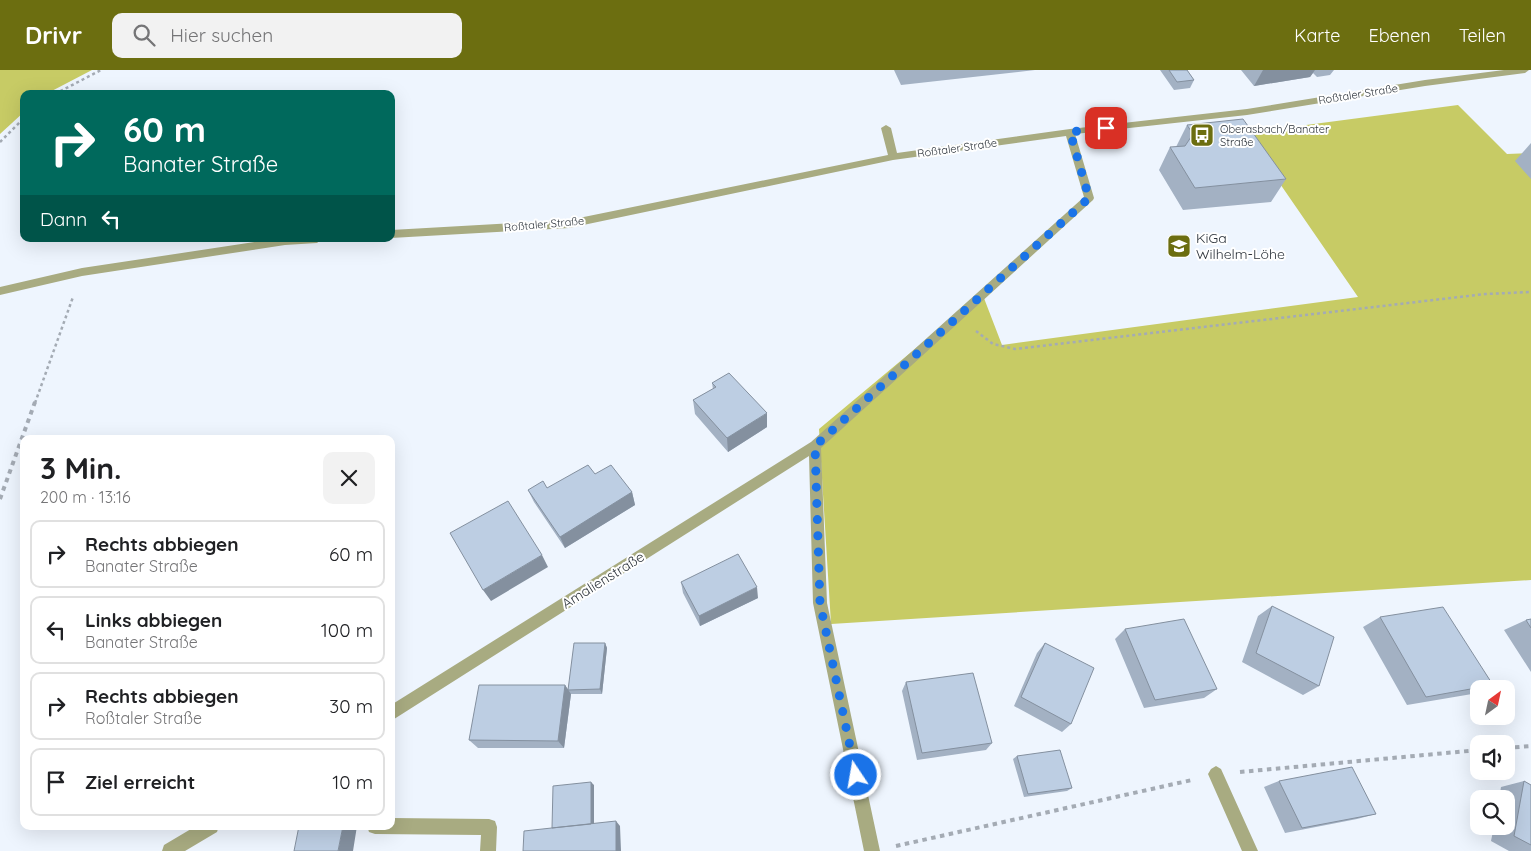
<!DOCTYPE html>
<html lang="de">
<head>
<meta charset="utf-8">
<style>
  body { margin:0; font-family:Quicksand,sans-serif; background:#f2f2f2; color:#202124; height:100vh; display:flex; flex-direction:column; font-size:19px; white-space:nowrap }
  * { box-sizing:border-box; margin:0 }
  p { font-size:16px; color:#757577 }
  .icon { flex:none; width:28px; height:28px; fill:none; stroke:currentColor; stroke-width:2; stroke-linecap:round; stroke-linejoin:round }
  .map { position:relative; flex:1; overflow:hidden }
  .panel { position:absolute; left:20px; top:365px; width:375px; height:395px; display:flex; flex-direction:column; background:#fff; border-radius:10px; box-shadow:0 5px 20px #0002 }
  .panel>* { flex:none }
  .guide { position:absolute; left:20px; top:20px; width:375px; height:152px; border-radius:10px; box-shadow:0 5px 20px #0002; background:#00695c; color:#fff; overflow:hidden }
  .needle { width:32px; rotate:33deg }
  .tools { position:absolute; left:1470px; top:610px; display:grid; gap:10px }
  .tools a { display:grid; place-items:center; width:45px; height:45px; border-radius:10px; background:#fff; box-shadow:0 5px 20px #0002; font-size:25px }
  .pin { position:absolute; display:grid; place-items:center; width:42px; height:42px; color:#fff; margin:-21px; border-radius:10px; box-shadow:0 2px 8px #0006 }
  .me { position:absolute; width:55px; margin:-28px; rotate:348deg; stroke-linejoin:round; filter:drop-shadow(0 0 4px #0008) }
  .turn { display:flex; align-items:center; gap:18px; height:105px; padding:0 20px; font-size:22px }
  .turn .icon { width:65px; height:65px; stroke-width:2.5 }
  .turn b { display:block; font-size:35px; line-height:42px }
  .then { display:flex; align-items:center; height:48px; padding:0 20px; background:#0003; gap:10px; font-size:19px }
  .round { display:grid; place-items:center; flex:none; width:52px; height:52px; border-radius:10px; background:#f2f2f2 }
  .head { display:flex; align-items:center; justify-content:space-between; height:85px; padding:0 20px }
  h1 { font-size:30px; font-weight:700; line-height:38px }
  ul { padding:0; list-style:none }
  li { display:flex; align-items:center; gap:15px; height:68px; margin:0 10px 8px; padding:0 10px; border:2px solid #e0e0e0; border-radius:10px }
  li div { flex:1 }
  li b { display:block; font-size:19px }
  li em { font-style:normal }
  header { display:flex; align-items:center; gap:30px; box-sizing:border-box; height:70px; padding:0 25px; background:#6c6e10; color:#fff }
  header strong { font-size:24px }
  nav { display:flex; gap:28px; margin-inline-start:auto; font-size:18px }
  .search { width:350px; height:45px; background:#f2f2f2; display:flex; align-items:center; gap:12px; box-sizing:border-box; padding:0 18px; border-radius:10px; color:#757577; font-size:19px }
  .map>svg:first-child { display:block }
  .green { fill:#c7cb65 }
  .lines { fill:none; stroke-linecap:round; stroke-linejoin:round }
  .path-far1 { stroke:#a4abb4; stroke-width:2.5; stroke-dasharray:3 3; stroke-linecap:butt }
  .path { stroke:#a4abb4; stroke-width:4; stroke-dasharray:4.5 4.5; stroke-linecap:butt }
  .minor { fill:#a8ab81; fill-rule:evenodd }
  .wall { fill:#a3b1c3 }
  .shaded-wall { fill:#84909f }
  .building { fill:#bdcee3; stroke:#84909f }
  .route { stroke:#1a73e8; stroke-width:9; stroke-dasharray:0 16.2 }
  .labels { text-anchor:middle; stroke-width:4; stroke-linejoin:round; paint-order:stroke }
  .far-street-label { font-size:11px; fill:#2b323a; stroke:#fff }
  .far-poi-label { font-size:11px; fill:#2b323a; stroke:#fff; text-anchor:start }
  .poi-label { font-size:14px; fill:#2b323a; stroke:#fff; text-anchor:start }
  .street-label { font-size:14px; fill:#2b323a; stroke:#fff }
</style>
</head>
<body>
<header>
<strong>Drivr</strong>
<div class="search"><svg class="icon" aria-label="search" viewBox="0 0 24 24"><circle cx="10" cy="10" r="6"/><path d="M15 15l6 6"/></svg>Hier suchen</div>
<nav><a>Karte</a><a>Ebenen</a><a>Teilen</a></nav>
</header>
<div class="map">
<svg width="1531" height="781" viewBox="0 0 1531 781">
  <rect width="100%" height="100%" fill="#eef5fe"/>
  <path class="green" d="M0,0H92L46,24H24V42L0,64Z
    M1458,35L1507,84L1531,83V510L831,554L819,359L982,223L1002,275L1358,227L1245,63Z"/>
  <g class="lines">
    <path class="path-far1" d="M55,24L101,0
      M0,72L24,48
      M976,261L993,274L1015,279L1485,224L1531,222
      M35,333L73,227"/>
    <path class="path" d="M0,429L35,332
      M1506,678L1531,676
      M1240,702L1479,680
      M896,776L1192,710"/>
    <path class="minor" d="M1504,0H1529L1525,3L1425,16L1247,45L1075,64L1094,128L1093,130L821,378L827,533L880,781H864L813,533L809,386L391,651V635L811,372L1084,127L1066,66L893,90L569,158L391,168V160L569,150L888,85L881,58L886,55L891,58L897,83L1070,59L1247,39L1425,10Z
      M275,169H322L317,173L285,175L82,206L0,225V217L82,198Z
      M1216,696L1221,699L1258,781H1242L1208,704L1211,699Z
      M391,748L489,749L495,751L497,757L496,781H480L481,765L375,764L369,762L367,756H391Z
      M196,756H219L217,762L185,781H162L164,775Z"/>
  </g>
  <path class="wall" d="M894,0H1035L901,15Z
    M1160,0H1187L1194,10L1190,18L1174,20Z
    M1241,0H1334L1330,5L1317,7L1313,3L1310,7L1254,16Z
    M1187,55L1286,109L1271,132L1183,140L1159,100L1170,77H1176Z
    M1531,73V109L1515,91Z
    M712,313L767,357L728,382L695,344L693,330L713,319Z
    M595,404L632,422L635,435L565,478L534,432L528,420L547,418Z
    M681,512L758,528L700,556L683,523Z
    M1272,536L1319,616L1303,625L1242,592L1258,546Z
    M1380,547L1493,615L1484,619H1479V621L1472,624L1407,635L1363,557Z
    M1531,549V602L1504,560L1526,550Z
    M1125,559L1217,619L1204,628L1144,638L1115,569Z
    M605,573L607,578L602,624H571L568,620Z
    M1045,573L1071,654L1062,662L1014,636L1037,583Z
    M906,612L992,673L986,680L917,690L902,621Z
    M565,615L571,624L564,678H478L469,670Z
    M1017,686L1072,718L1067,721L1024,727L1013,689Z
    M1279,711L1376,744L1357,749L1285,763L1264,717Z
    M1524,711L1531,715V781H1509L1491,771L1494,756H1506V729H1499L1501,717Z"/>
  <path class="shaded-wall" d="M1263,0H1315L1310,7L1254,16Z
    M767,343V357L728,382L727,368Z
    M632,422L635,435L565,478L560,467Z
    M542,485L548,497L491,531L483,520Z
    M757,517L758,528L700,556L699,546Z
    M605,573L607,578L602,624L600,619Z
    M565,615L571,624L564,678L558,671Z
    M591,712L594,715V759L591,757Z
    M616,751L620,756L621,781H616Z
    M343,756H357L353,781H338Z"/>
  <path class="building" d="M1169,0H1187L1194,10L1177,12Z
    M1243,49L1286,109L1195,118L1170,77L1185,76L1193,64L1187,55Z
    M729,303L767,343L727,368L693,330L716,317L712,313Z
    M588,395L595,404L611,395L632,422L560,467L528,420L543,411L547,418Z
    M508,431L542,485L483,520L450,463Z
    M738,484L757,517L699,546L681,512Z
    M1272,536L1334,567L1319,616L1256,583Z
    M1443,537L1493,615L1426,627L1380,547Z
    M1184,549L1217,619L1155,630L1125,559Z
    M1531,549V558L1526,550Z
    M574,573H605L600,619L568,620Z
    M1045,573L1094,598L1071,654L1021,627Z
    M973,603L992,673L922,683L906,612Z
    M479,615H565L558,671L469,670Z
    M1060,680L1072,718L1028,724L1017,686Z
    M1352,697L1376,744L1302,758L1279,711Z
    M1524,711L1531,715V775L1514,766Z
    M591,712V754L552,758L553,716Z
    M616,751V781H523L524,761Z
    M299,756H343L338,781H294Z"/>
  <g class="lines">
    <path class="route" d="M856,705L820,533L815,376L1089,128L1070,62L1106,58"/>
  </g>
  <defs>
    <g id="bus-square" transform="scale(1.25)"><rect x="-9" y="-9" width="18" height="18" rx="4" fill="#6c6e10" stroke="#fff"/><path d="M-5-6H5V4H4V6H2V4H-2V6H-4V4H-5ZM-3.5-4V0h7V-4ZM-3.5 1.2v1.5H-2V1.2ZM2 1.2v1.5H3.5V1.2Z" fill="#fff"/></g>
    <g id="school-square" transform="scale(1.25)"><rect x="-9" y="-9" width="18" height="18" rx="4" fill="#6c6e10" stroke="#fff"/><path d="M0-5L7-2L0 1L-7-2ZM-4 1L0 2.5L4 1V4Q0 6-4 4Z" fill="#fff"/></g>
  </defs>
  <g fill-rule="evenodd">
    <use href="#bus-square" x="1202" y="65"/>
    <use href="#school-square" x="1179" y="176"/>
  </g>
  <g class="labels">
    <g class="far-street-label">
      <text transform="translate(1358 24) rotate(-9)" y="4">Roßtaler Straße</text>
      <text transform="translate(957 78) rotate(-8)" y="4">Roßtaler Straße</text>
      <text transform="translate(544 154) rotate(-5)" y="4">Roßtaler Straße</text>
    </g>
    <g class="far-poi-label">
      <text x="1220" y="63">Oberasbach/Banater<tspan x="1220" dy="13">Straße</tspan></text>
    </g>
    <g class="poi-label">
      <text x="1196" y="173">KiGa<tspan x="1196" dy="16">Wilhelm-Löhe</tspan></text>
    </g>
    <g class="street-label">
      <text transform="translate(603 510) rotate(-32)" y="5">Amalienstraße</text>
    </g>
  </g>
</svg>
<div class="tools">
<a><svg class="needle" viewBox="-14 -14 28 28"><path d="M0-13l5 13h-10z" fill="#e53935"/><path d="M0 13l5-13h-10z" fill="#757577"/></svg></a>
<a><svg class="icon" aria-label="sound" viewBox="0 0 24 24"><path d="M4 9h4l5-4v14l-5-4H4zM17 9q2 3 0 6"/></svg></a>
<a><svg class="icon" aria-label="search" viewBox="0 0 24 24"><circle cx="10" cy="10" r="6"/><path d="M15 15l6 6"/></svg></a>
</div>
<div class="pin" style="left:1106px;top:58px;background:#d93025"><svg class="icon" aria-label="arrive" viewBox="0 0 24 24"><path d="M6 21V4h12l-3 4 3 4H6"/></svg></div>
<svg class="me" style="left:856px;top:705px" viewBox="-20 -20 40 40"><circle r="17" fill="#1a73e8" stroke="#fff" stroke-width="3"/><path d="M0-11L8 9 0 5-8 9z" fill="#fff"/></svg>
<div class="guide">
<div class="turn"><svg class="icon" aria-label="right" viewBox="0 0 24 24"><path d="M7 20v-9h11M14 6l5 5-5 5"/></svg><div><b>60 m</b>Banater Straße</div></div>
<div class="then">Dann<svg class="icon" aria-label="left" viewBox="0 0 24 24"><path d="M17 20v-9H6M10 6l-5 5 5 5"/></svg></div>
</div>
<section class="panel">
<div class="head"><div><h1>3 Min.</h1><p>200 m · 13:16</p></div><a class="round"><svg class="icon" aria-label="close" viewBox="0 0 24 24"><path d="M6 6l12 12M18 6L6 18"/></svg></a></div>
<ul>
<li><svg class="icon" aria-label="right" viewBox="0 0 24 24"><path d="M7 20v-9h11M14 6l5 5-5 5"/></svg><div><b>Rechts abbiegen</b><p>Banater Straße</p></div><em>60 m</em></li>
<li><svg class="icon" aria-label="left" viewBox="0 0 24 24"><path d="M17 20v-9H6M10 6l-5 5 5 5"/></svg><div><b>Links abbiegen</b><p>Banater Straße</p></div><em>100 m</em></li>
<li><svg class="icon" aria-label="right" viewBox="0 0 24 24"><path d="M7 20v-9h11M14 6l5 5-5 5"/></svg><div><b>Rechts abbiegen</b><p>Roßtaler Straße</p></div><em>30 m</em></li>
<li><svg class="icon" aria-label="arrive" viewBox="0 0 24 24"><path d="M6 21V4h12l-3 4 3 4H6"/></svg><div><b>Ziel erreicht</b></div><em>10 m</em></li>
</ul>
</section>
</div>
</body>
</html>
